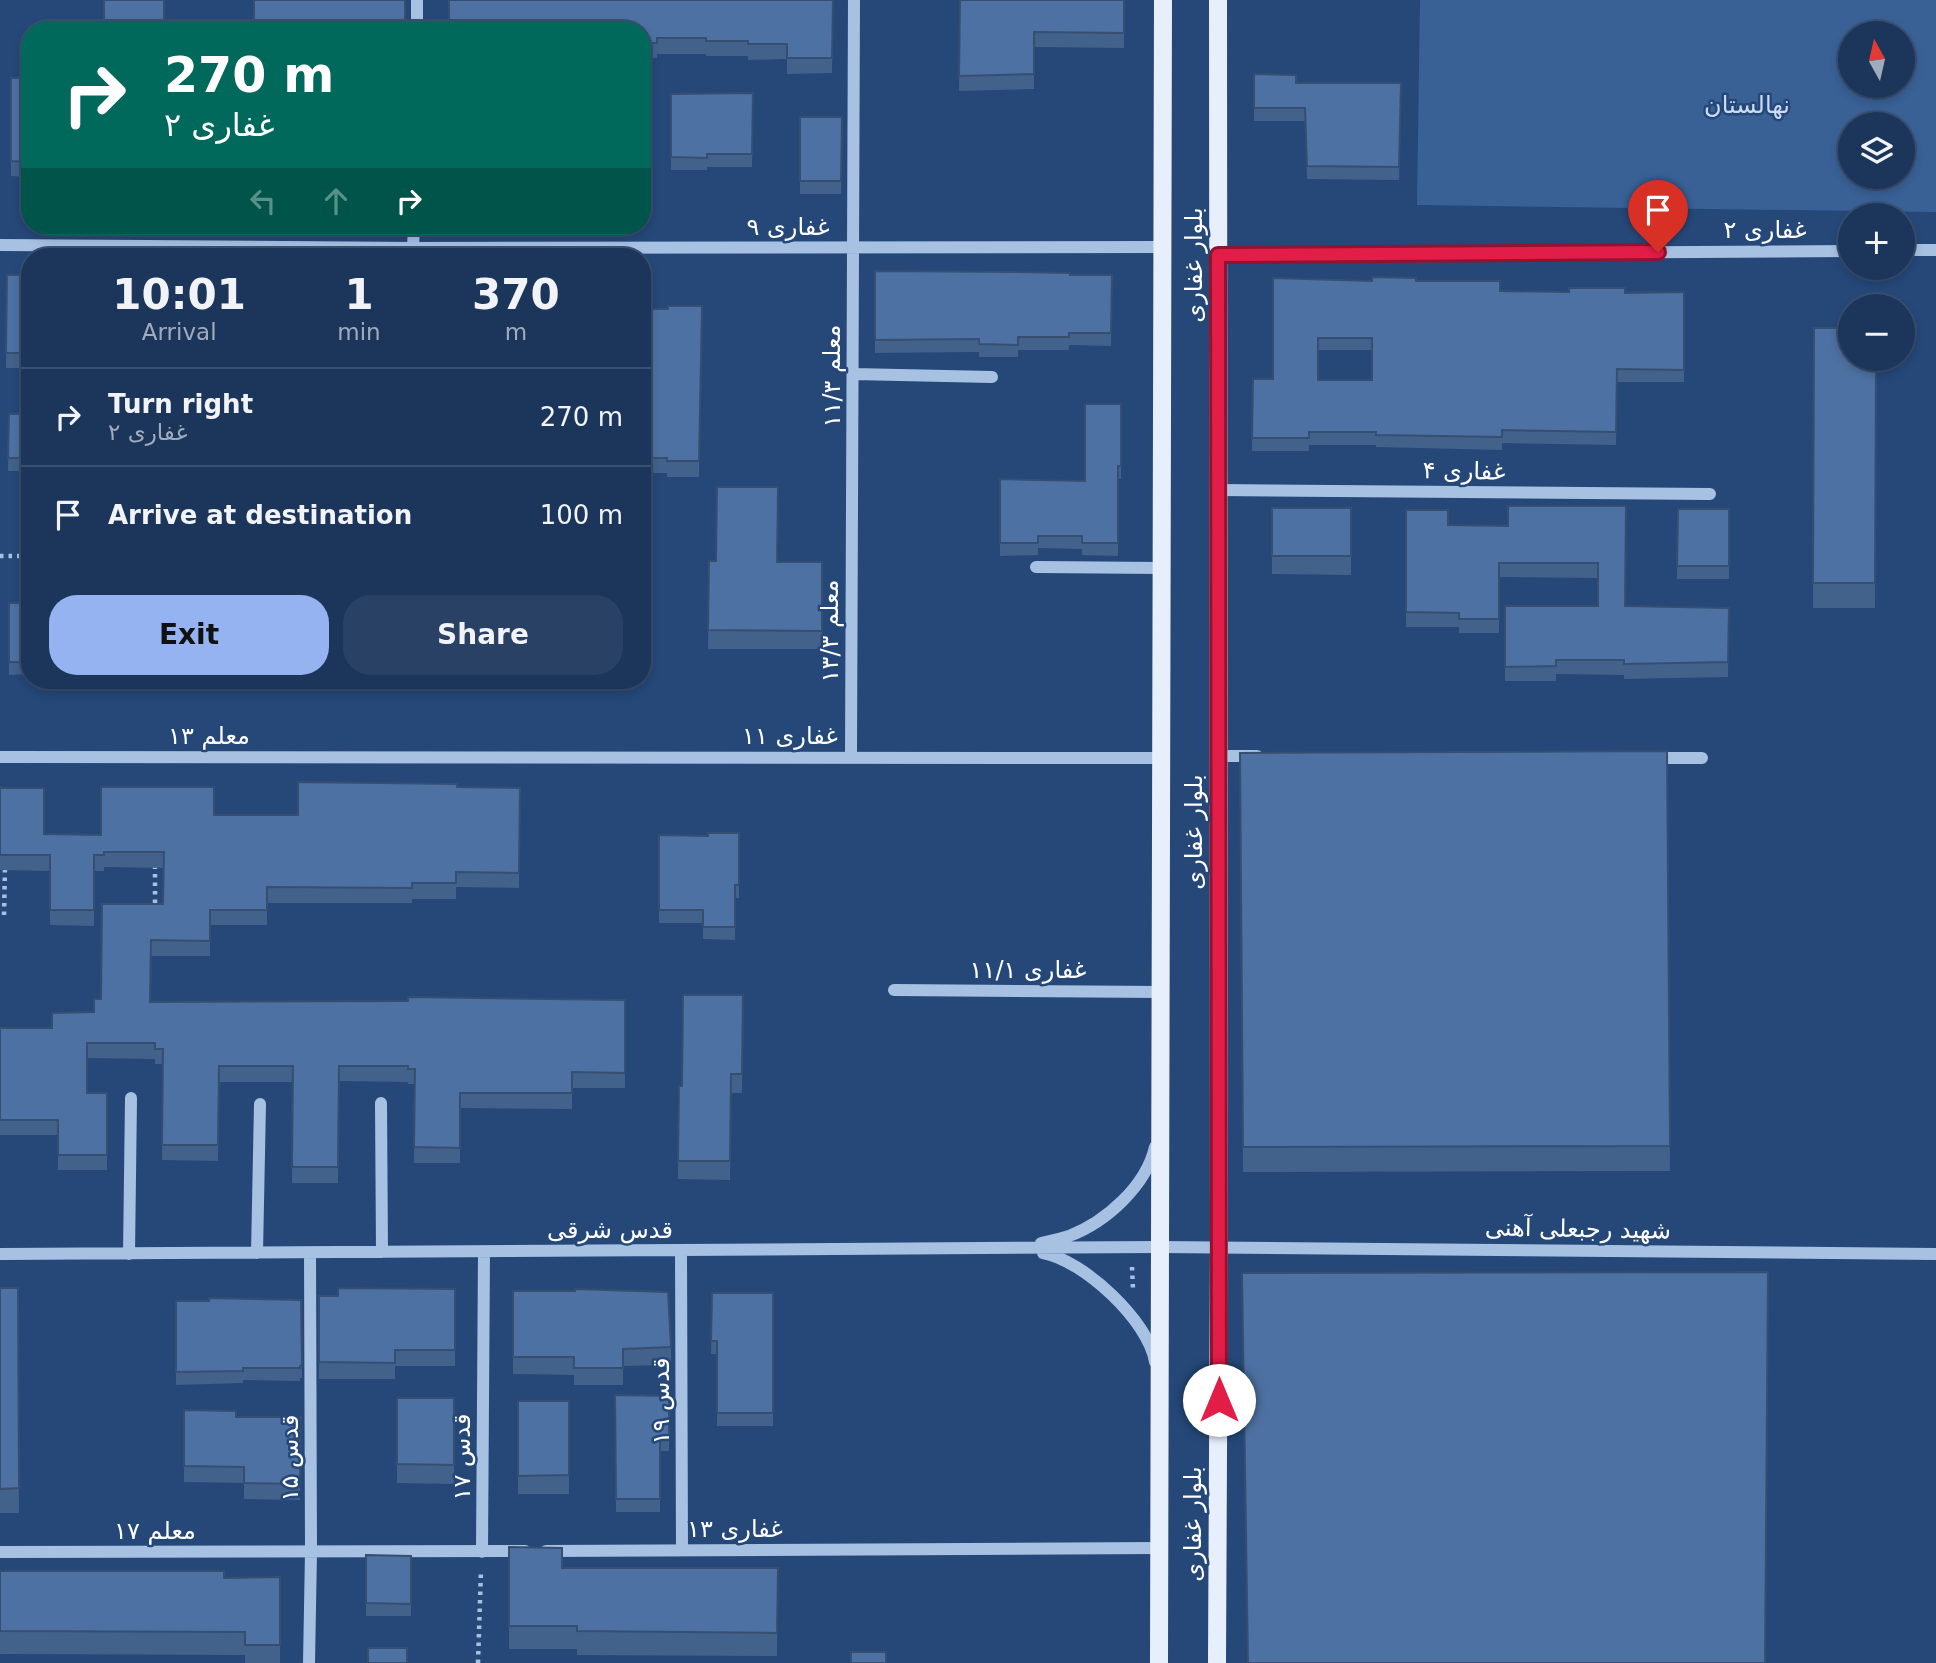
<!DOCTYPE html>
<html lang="en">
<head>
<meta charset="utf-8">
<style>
  body { margin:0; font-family:"DejaVu Sans","Noto Sans Arabic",sans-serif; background:#294164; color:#f1f3f6; height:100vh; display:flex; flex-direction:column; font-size:26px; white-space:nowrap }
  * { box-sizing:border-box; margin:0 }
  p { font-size:23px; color:#a0abbb }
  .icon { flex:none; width:38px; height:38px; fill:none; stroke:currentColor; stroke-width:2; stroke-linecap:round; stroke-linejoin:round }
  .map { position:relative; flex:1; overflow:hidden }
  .details { position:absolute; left:21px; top:248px; width:630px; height:441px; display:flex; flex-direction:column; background:#1c365b; border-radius:28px; box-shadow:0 4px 10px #0003,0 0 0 2px #3a5071 }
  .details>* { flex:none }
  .guide { position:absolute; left:21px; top:21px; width:630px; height:214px; border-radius:28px; box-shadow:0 4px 10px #0003,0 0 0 2px #3a5071; background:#00695c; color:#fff; overflow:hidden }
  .needle { width:46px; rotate:352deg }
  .tools { position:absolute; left:1838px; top:21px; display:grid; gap:14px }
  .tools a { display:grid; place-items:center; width:77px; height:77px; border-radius:50%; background:#1c365b; box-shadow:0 4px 10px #0003,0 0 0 2px #3a5071; font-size:35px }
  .pin { position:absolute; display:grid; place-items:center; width:60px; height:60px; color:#fff; margin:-72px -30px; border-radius:50% 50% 50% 0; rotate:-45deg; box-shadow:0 0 7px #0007 }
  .pin .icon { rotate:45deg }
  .me { position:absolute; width:77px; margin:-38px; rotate:0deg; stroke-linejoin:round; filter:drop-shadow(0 0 5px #0008) }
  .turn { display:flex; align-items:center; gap:24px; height:147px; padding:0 28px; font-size:32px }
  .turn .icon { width:91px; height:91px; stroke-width:2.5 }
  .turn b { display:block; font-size:49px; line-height:60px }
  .lanes { display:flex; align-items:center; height:66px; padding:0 28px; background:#0003; justify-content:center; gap:35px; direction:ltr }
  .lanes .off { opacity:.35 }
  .eta { display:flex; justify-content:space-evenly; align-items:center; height:119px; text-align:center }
  .eta b { font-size:42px; font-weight:700; line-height:49px }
  .button { display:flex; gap:14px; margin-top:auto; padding:14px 28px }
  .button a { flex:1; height:80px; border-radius:28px; background:#95b2f1; color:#111; font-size:28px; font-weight:700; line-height:80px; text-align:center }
  .button a+a { background:#294164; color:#f1f3f6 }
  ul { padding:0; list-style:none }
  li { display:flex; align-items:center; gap:21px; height:98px; padding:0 28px; border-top:2px solid #3a5071 }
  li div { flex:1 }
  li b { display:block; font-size:26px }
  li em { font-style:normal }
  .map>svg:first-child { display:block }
  .green { fill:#396196; fill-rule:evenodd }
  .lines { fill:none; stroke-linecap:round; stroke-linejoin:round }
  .path { stroke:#a7c1e3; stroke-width:4.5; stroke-dasharray:3.5 5; stroke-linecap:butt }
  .minor { stroke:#a7c1e3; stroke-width:12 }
  .major { stroke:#e7eefc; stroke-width:18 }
  .wall { fill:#42618b; fill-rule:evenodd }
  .building { fill:#4d71a2; stroke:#364f71; stroke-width:2; fill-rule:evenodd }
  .route-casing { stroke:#92132f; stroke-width:18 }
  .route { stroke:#e11d48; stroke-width:12 }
  .labels { text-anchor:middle; stroke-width:5; stroke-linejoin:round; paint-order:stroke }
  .park-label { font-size:24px; fill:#cadbf3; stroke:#254879 }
  .street-label { font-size:24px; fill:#fff; stroke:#254879 }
</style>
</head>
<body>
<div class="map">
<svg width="1936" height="1663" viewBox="0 0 1936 1663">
  <rect width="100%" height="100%" fill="#254879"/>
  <path class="green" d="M1420,0H1936V212L1417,205ZM1850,33H1902V86H1850ZM1850,124H1902V177H1850Z"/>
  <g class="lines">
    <path class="path" d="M0,556H30
      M155,903V862
      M4,915L5,867
      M1132,1267L1133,1289
      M478,1663L481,1570"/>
    <path class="minor" d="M417,30V0
      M0,245L413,248L1163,247
      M413,248L414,226
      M1902,250H1936
      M1218,255L1850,251
      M853,374L992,377
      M1218,490L1710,494
      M1036,567L1162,568
      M1219,756H1257
      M0,757L1161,758
      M851,757L854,0
      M1653,758H1702
      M894,990L1161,992
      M381,1103L382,1252
      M1041,1243C1050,1241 1060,1239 1069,1236C1106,1222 1146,1186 1155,1147
      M681,1250L682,1550
      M257,1253L260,1104
      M1043,1253C1083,1260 1149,1321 1155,1362
      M0,1254L1160,1247L1936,1254
      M129,1254L131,1098
      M546,1551L1159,1548
      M0,1552L525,1551
      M482,1552L484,1252
      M309,1663L311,1552L310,1253"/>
    <path class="major" d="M1159,1663L1163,0
      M1217,1663L1219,1247L1218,0"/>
  </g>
  <path class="wall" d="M833,0L832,73L787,74V59L748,60V56H706V54H657V58H642V30Z
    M960,0H1124V48L1034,47V89L959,91Z
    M1254,74L1296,83H1401L1399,180L1307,179L1305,121H1254Z
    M11,78H30V177L11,176Z
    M753,93L752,167H707V170H671V94Z
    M800,117H842L841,194H800Z
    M875,271L1112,275L1111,346L1069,345V350H1018V357H979V352L875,353Z
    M7,275H30V368H6Z
    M1372,281H1416L1500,291L1684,292V382H1617L1616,445L1502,443V450L1376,447V445H1309V451H1252L1253,379H1273ZM1318,350H1372V380H1318Z
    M702,306L699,477H667V473H642V309H668Z
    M1814,328L1876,359L1875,608H1813Z
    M1121,404V479H1118V556L1082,555V549L1038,548V555L1000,556V479L1085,481Z
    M9,414H30V471H8Z
    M1626,506V606L1729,608L1728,677L1624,679V675L1556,674V681H1505V606H1598V578L1499,577V633H1459V627H1406V510L1448,525L1508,526Z
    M1272,508H1351V575L1272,574Z
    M1678,509H1729V579H1677Z
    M709,561L822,562V649H708Z
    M9,603H30V674L9,675Z
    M1667,751L1670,1171L1243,1172L1240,753Z
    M0,786L1,788L44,834L101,835L214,815H298L457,787L520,788L519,888L456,887V899H412V903H267V925H210V956H151L150,1002L625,1000V1088H572V1109L460,1108V1163H414L415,1084H408V1082L339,1081L338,1183H292L293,1082H219L218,1161L162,1160L163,1064H155V1059L87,1058V1093H107V1170H58V1135H0V1028H52L94,1012L163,904L164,868L104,867V871H94V926L50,925V871L0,870Z
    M739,833V898H735V940L703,939V923H659V835L708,836Z
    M743,995L742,1093H731L730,1180L678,1179L679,1086H682Z
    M0,1288H18L19,1513H0Z
    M455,1289V1366H395V1379H319V1296H338Z
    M513,1291L671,1347V1365L623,1366V1385H574V1375L513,1374Z
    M712,1293H773V1426H717V1354H711Z
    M301,1300L302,1378H300V1381L243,1380V1383L176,1385V1301Z
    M615,1395L669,1396V1451H660V1512H616Z
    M397,1398H454V1484L397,1483Z
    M518,1401H569V1494H518Z
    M184,1410L236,1417H301L300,1500L244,1499V1483L184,1482Z
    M509,1547L562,1568H778L777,1656L577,1655V1649H509Z
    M366,1555L411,1556V1616H366Z
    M0,1571L224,1578L280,1577V1663H245V1655L0,1654Z"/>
  <path class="building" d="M104,0H164V30H104Z
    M254,0H405V30H254Z
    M449,0H833L832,58H787V44H748V41H706V38H657V43H642V30H449Z
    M960,0H1124V33L1034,32V74L959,76Z
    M1254,74L1296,75V83H1401L1399,167L1307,166L1305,108H1254Z
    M11,78H30V162L11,161Z
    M753,93L752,154H707V158L671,157V94Z
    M800,117H842L841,181H800Z
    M875,271L1018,272L1070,273V275H1112L1111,333H1069V337H1018V345L979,344V339L875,340Z
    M7,275H30V353H6Z
    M1372,277L1416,278V281H1500V291L1569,292V288H1625V293L1684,292V370L1617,369L1616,432L1502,430V437L1376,435V432H1309V438H1252L1253,379H1273V278L1372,281ZM1318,338H1372V380H1318Z
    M668,306H702L699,461H667V458H642V309H668Z
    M1814,328H1850V359H1876L1875,583H1813Z
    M1085,404H1121V466H1118V543H1082V536H1038V543H1000V479L1085,481Z
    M9,414H30V458H8Z
    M717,487H778L777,562H822V631L708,630L709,561H716Z
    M1508,506H1626L1625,606L1729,608L1728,662L1624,664V660H1556V666L1505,667V606H1598V563H1499V619H1459V613L1406,612V510H1448V525L1508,526Z
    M1272,508H1351V556H1272Z
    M1678,509H1729V566H1677Z
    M9,603H30V662H9Z
    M1667,751L1670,1146L1243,1147L1240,753Z
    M298,782L457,784V787L520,788L519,873L456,872V883H412V888L267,887V910H210V941L151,940L150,1002L408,1001V997L625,1000V1073L572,1072V1093H460V1148L414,1147L415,1069H408V1066H339L338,1167H292L293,1066H219L218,1145H162L163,1049H155V1043H87V1093H107V1155H58V1120H0V1028H52V1013L94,1012V999H101L102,904H163L164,852H104V855H94V910H50V855H0V786L1,788H44V834L101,835V787H214V815H298Z
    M708,833H739V885H735V927H703V910H659V835L708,836Z
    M683,995H743L742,1074H731L730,1161H678L679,1086H682Z
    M1768,1272L1765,1663H1248L1242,1273Z
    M0,1288H18L19,1488L0,1489Z
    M338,1288L455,1289V1350H395V1363L319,1362V1296H338Z
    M575,1289L668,1292L671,1347L623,1349V1368H574V1357H513V1291H575Z
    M712,1293H773V1413H717V1341H711Z
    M209,1298L301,1300L302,1366H300V1368H243V1371L176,1372V1301H209Z
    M615,1395L669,1396V1439H660V1499H616Z
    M397,1398H454V1465L397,1464Z
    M518,1401H569V1475L518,1476Z
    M184,1410L236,1411V1417H301L300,1484L244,1483V1467L184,1466Z
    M509,1547L562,1548V1568H778L777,1633L577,1631V1626H509Z
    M366,1555L411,1556V1604L366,1603Z
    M0,1571H224V1578L280,1577V1645H245V1632L0,1631Z
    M368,1648H407V1663H368Z
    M851,1652H886V1663H851Z"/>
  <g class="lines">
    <g class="route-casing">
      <path id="route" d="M1219,1400L1218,255L1658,252"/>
    </g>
    <use href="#route" class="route"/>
  </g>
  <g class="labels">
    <g class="park-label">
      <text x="1747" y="113">نهالستان</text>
    </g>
    <g class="street-label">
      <text x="788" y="235">غفاری ۹</text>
      <text x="1765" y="238">غفاری ۲</text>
      <text transform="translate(1194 265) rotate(-90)" y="8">بلوار غفاری</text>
      <text transform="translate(832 376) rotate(-90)" y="8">معلم ۱۱/۳</text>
      <text transform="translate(1464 471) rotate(1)" y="8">غفاری ۴</text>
      <text transform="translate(830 631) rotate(-90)" y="8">معلم ۱۳/۳</text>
      <text x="209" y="744">معلم ۱۳</text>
      <text x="790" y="744">غفاری ۱۱</text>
      <text transform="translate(1194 832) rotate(-90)" y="8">بلوار غفاری</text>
      <text x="1028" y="978">غفاری ۱۱/۱</text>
      <text transform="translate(1578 1229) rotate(1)" y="8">شهید رجبعلی آهنی</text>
      <text x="610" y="1238">قدس شرقی</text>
      <text transform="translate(661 1401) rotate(-90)" y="8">قدس ۱۹</text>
      <text transform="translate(462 1457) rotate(-90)" y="8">قدس ۱۷</text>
      <text transform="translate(290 1458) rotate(-90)" y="8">قدس ۱۵</text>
      <text transform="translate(1193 1524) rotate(-90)" y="8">بلوار غفاری</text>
      <text x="735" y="1537">غفاری ۱۳</text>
      <text x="155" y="1539">معلم ۱۷</text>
    </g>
  </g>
</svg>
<div class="tools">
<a><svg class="needle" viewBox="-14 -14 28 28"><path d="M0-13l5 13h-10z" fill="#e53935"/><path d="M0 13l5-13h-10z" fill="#a0abbb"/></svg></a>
<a><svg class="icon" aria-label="layers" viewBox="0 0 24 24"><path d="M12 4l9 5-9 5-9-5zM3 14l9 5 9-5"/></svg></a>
<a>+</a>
<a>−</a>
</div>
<div class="pin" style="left:1658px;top:252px;background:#d93025"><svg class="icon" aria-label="arrive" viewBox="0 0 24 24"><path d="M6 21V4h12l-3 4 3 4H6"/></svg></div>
<svg class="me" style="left:1219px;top:1400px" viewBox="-20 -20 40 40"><circle r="19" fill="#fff"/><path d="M0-13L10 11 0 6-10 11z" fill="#e11d48"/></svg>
<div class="guide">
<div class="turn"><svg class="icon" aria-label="right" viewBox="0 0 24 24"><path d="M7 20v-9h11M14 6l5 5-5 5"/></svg><div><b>270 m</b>غفاری ۲</div></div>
<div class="lanes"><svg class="icon off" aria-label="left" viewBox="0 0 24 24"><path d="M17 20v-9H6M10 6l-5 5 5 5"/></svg><svg class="icon off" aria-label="ahead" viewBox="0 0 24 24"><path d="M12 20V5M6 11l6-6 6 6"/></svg><svg class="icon" aria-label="right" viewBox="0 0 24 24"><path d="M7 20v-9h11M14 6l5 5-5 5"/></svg></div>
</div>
<section class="details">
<div class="eta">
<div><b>10:01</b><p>Arrival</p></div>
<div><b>1</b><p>min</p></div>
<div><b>370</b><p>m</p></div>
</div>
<ul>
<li><svg class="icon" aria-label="right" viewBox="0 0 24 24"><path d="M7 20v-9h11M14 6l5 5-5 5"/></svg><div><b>Turn right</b><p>غفاری ۲</p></div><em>270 m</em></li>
<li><svg class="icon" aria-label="arrive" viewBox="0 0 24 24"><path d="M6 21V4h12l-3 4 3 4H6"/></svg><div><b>Arrive at destination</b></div><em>100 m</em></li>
</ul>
<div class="button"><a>Exit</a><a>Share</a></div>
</section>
</div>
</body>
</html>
